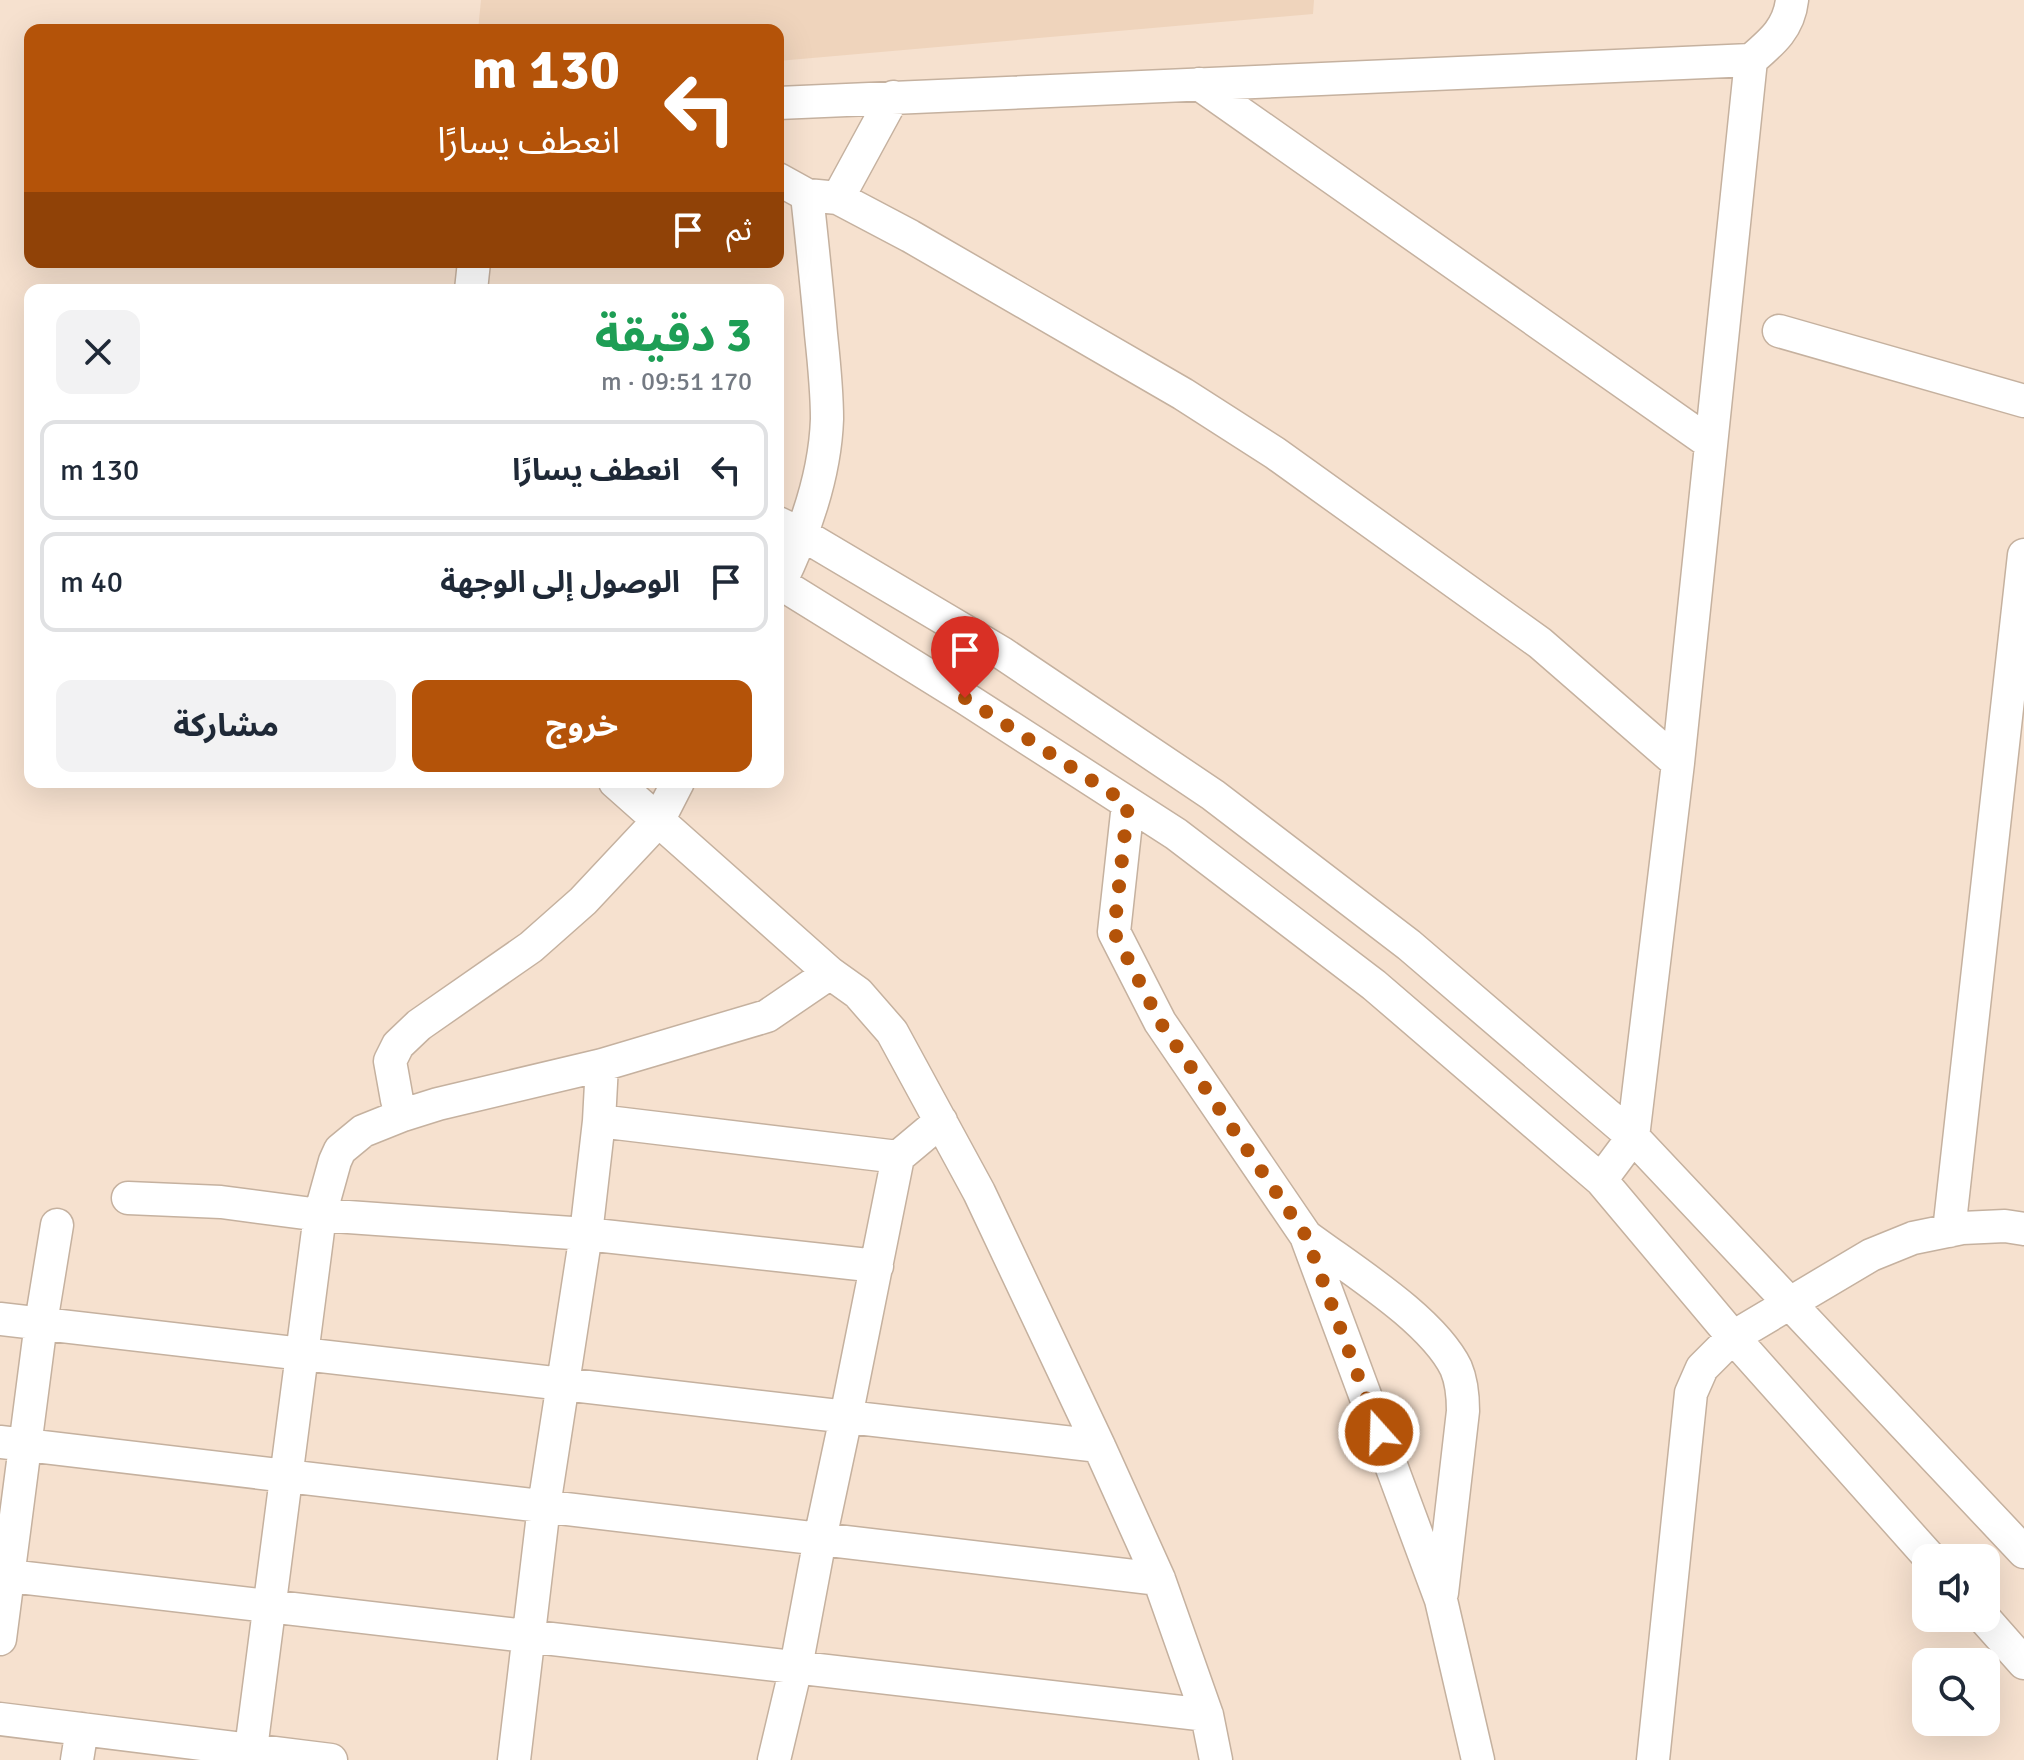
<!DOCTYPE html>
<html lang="ar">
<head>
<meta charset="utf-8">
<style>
  body { margin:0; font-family:Signika,"Noto Sans Arabic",sans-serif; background:#f2f2f3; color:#1f2937; direction:rtl; height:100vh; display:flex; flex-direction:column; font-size:30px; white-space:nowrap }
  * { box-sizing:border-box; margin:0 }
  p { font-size:26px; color:#747a83 }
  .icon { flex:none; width:44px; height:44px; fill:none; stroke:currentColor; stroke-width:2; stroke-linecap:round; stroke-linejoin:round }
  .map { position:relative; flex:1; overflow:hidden; direction:ltr }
  .side { position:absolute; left:24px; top:284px; width:760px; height:504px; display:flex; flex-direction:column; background:#fff; border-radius:16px; box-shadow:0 8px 32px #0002; direction:rtl }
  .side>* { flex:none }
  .top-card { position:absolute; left:24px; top:24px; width:760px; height:244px; border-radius:16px; box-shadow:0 8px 32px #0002; direction:rtl; background:#b45309; color:#fff; overflow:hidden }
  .controls { position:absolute; left:1912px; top:1544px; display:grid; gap:16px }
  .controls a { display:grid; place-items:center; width:88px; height:88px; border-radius:16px; background:#fff; box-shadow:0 8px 32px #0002; font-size:40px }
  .pin { position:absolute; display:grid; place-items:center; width:68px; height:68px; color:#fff; margin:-82px -34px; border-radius:50% 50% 50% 0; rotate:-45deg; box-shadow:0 0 8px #0007 }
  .pin .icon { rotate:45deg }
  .me { position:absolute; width:88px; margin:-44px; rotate:340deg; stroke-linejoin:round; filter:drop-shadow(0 0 6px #0008) }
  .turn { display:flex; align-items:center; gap:28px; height:168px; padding:0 32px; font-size:36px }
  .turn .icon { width:104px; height:104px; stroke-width:2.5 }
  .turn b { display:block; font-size:56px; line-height:68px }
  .then { display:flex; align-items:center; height:76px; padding:0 32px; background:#0003; gap:16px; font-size:30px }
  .round { display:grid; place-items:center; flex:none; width:84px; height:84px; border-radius:16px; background:#f2f2f3 }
  .summary { display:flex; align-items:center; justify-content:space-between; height:136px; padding:0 32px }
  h1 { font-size:48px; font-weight:700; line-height:60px; color:#1e9e55 }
  .primary-button { display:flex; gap:16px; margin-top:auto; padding:16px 32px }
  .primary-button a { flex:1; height:92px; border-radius:16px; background:#b45309; color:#fff; font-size:32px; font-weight:700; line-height:92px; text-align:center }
  .primary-button a+a { background:#f2f2f3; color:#1f2937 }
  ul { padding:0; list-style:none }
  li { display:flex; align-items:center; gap:24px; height:100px; margin:0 16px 12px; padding:0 16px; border:4px solid #e0e1e3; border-radius:16px }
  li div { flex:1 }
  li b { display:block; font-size:30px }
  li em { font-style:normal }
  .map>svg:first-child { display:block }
  .built { fill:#efd4bc }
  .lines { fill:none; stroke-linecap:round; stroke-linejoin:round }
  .minor-casing { stroke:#c5b19f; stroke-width:35 }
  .minor { stroke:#fff; stroke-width:32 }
  .route { stroke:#b45309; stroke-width:14; stroke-dasharray:0 25.2 }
</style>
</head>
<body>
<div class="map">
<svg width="2024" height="1760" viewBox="0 0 2024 1760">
  <rect width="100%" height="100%" fill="#f6e1cf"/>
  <path class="built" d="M481,0H1314L1313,14L778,61V30H478Z"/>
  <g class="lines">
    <g class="minor-casing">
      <path id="minor" d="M1199,84L1710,443
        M778,103L1751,60C1772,42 1789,28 1792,0
        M778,179L807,195L838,198L910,236L1183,394L1275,453L1540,643L1678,763
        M838,198L893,97
        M471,290L474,262
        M1779,331L2024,401
        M778,523L803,535L1002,653L1213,795L1409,945L1633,1137L2024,1552
        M778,582L965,698L1176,834L1374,985L1601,1180L1733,1337L1930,1558
        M778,587C804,535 825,478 827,419C827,391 824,362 821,334C817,287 812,241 807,195
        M615,782L830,973L858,993L892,1032L979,1192L1099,1446L1159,1579L1207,1715L1216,1760
        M678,782L658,821L583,901L531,947L419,1025L398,1045L390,1061L397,1100L403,1115L438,1104L602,1065L767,1016L830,973
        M1128,804L1114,932L1160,1022L1306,1236L1441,1600L1478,1760
        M599,1121L898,1157
        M1601,1180L1633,1137L1678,763L1751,60
        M128,1198L221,1202L320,1215L586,1234L877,1266
        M1949,1231L2024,555
        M1306,1236C1350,1269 1432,1319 1456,1368C1462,1382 1463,1396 1463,1411L1442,1593
        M0,1319L1099,1446
        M0,1442L1159,1579
        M0,1575L1207,1715
        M1984,1618L2024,1663
        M0,1639L41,1323L57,1225
        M0,1719L331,1760
        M251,1749L320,1215L335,1161L340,1150L363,1131L403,1115
        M77,1760L82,1729
        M514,1760L544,1506L586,1234L599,1121L602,1065
        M774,1760L796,1667L820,1539L846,1417L898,1157L941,1121
        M1653,1760L1691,1393L1702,1368L1733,1337L1871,1255L1913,1238L1962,1228L2005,1226L2024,1229"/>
    </g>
    <use href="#minor" class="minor"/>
  </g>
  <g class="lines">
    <path class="route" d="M965,698L1128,804L1114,932L1160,1022L1306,1236L1379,1432"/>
  </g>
</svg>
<div class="controls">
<a><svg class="icon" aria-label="sound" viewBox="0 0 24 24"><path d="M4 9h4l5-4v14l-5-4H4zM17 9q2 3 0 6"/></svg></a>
<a><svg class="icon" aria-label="search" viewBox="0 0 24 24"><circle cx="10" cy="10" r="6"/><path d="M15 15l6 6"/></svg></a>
</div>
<div class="pin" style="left:965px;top:698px;background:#d93025"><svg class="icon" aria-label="arrive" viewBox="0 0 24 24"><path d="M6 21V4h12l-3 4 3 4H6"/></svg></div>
<svg class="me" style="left:1379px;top:1432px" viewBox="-20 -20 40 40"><circle r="17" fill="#b45309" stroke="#fff" stroke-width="3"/><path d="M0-11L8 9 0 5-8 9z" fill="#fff"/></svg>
<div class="top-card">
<div class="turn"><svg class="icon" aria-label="left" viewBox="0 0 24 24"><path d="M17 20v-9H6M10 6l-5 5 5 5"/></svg><div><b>130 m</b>انعطف يسارًا</div></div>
<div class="then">ثم<svg class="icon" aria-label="arrive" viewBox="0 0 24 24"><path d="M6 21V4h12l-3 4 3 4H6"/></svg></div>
</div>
<section class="side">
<div class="summary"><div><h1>3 دقيقة</h1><p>170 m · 09:51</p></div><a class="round"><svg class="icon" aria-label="close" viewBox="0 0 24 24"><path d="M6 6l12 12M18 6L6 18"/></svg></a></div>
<ul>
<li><svg class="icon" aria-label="left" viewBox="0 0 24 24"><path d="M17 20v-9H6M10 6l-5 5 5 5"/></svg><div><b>انعطف يسارًا</b></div><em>130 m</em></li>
<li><svg class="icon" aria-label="arrive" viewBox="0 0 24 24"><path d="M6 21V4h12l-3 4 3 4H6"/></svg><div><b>الوصول إلى الوجهة</b></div><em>40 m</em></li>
</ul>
<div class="primary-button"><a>خروج</a><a>مشاركة</a></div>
</section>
</div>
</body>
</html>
